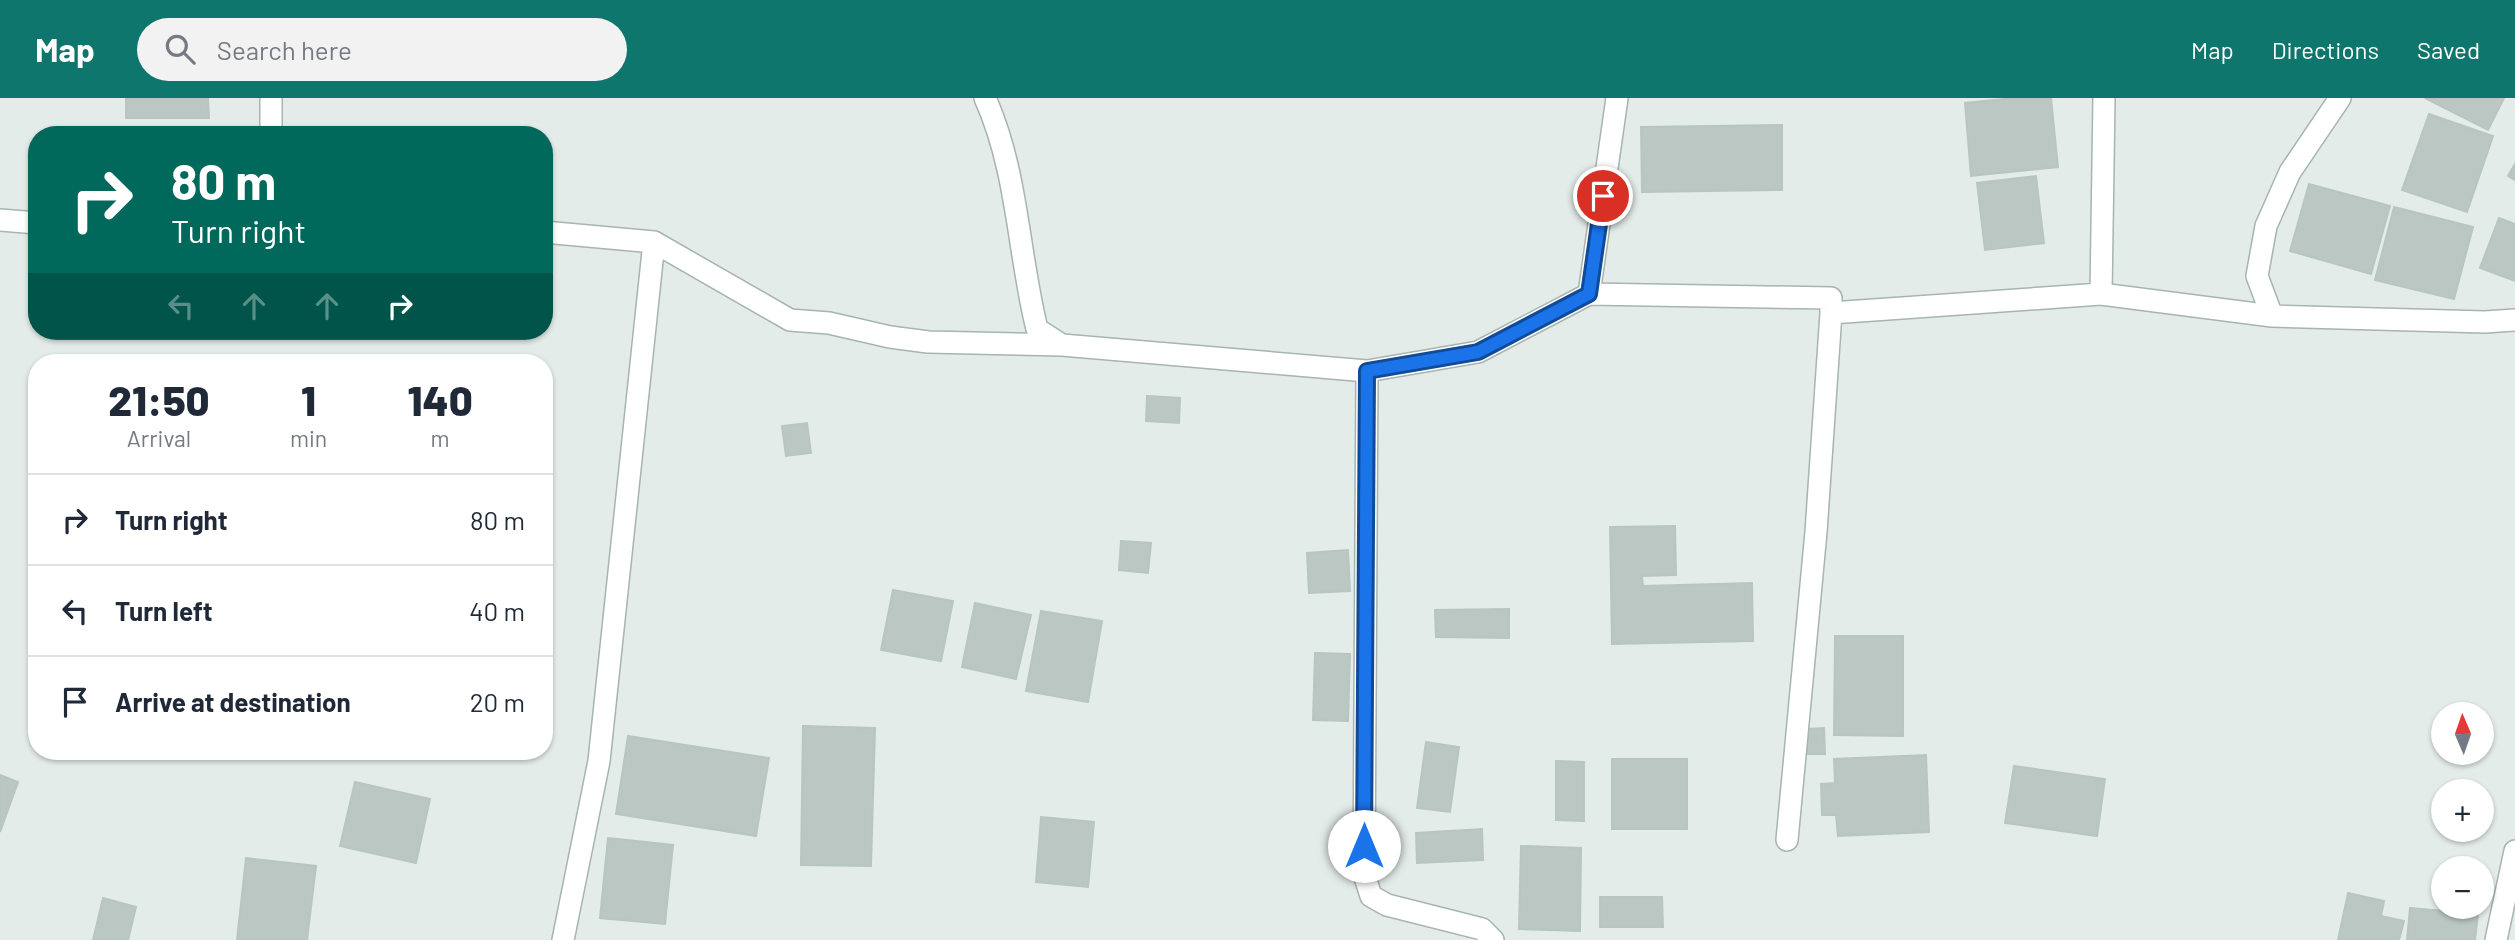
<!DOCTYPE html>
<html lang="en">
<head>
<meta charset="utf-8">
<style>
  body { margin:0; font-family:Barlow,sans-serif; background:#f2f2f3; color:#1f2937; height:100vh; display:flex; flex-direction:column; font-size:26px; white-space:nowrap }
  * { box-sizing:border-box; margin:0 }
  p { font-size:23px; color:#747a83 }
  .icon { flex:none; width:38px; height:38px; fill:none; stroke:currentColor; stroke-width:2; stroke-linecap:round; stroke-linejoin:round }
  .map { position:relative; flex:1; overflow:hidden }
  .drawer { position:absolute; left:28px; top:256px; width:525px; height:406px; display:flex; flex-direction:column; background:#fff; border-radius:28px; box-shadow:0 2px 5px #0004 }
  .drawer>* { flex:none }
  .banner { position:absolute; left:28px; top:28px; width:525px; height:214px; border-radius:28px; box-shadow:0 2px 5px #0004; background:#00695c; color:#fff; overflow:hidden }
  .needle { width:46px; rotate:358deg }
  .buttons { position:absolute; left:2431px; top:604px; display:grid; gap:14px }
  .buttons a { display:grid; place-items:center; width:63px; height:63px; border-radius:50%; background:#fff; box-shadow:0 2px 5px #0004; font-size:35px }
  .pin { position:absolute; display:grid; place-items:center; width:60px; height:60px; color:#fff; margin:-30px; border:4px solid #fff; border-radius:50%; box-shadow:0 2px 7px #0007 }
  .me { position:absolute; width:77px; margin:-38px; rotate:0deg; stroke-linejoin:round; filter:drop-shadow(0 0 5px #0008) }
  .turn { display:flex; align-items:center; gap:24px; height:147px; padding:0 28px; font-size:32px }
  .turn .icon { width:91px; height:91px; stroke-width:2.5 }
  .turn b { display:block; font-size:49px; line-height:60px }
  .lanes { display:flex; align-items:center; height:66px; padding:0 28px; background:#0003; justify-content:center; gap:35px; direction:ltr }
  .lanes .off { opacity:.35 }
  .eta { display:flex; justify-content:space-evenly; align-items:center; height:119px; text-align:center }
  .eta b { font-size:42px; font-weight:800; line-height:49px }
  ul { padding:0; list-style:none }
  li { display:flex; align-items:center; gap:21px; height:91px; padding:0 28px; border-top:2px solid #e0e1e3 }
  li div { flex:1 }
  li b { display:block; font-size:26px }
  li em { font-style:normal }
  header { display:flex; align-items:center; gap:42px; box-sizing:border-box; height:98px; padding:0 35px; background:#0f766e; color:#fff }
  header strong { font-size:33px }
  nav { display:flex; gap:38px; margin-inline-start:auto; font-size:24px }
  .search { width:490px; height:63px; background:#f2f2f3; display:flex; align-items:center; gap:18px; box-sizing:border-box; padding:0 24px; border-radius:38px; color:#747a83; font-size:26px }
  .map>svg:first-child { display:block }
  .building { fill:#bac7c2; stroke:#b7c6c0; stroke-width:2 }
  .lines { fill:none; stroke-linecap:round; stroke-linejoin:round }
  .street-casing { stroke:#a7b4b0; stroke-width:24 }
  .street { stroke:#fff; stroke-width:21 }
  .route-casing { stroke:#114b97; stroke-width:18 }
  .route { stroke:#1a73e8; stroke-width:12 }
</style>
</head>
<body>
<header>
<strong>Map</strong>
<div class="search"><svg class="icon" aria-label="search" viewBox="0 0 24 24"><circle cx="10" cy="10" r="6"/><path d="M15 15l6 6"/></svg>Search here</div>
<nav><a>Map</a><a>Directions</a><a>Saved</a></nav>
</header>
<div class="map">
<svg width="2515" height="842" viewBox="0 0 2515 842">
  <rect width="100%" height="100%" fill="#e4ece9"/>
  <path class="building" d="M126,0H208L209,20H126Z
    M2014,0H2051L2058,69L1971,78L1965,5Z
    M2425,0H2504L2488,32Z
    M2429,16L2493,38L2467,114L2402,92Z
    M1782,27V92L1642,94L1641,29Z
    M2515,66V82L2508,78Z
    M2036,78L2044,145L1985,152L1977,85Z
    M2309,86L2390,108L2371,176L2290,153Z
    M2394,109L2473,129L2454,201L2375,182Z
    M2499,120L2515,126V183L2480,170Z
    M1147,298L1180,300L1179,325L1146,323Z
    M807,325L811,355L786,358L782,328Z
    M1675,428L1676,477L1642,478L1643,488L1752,485L1753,543L1612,546L1610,429Z
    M1121,443L1151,445L1148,475L1119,472Z
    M1348,452L1350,493L1309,495L1307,455Z
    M893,492L953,503L941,563L881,552Z
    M975,505L1031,517L1016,581L962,569Z
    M1509,511V540L1436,539L1435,512Z
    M1041,513L1102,523L1088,604L1026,593Z
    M1835,538H1903V638L1834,637Z
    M1315,555L1350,556L1348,623L1313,622Z
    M803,628L875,630L871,768L801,767Z
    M1824,630L1825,656H1807L1806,631Z
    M628,638L769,660L756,738L616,716Z
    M1426,644L1459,649L1450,714L1417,710Z
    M1926,657L1929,734L1838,738L1836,717H1822L1821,686L1835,685L1834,661Z
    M1612,661H1687V731H1612Z
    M1556,663L1584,664V723L1556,722Z
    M2014,668L2105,681L2097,738L2005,725Z
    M0,677L18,684L0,734Z
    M355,684L430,701L416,765L340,748Z
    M1041,719L1094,724L1088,789L1036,784Z
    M1482,731L1483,762L1417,765L1416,735Z
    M608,740L673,747L665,826L600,820Z
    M1521,748L1581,750L1580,833L1519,831Z
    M246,760L316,768L307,842H237Z
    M2348,795L2384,803L2381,818L2404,823L2399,842H2338Z
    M1600,799H1662L1663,829H1600Z
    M103,800L136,809L128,842H93Z
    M2410,810L2478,816L2475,842H2407Z"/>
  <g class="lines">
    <g class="street-casing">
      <path id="street" d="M271,0V37
        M985,0C1018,73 1018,155 1037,231L1062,247
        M0,122L37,125
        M544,134L654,144L790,222L829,225L890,239L928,244L1062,247L1367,273L1478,254L1589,196L1831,200V215L2101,196L2272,218L2485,224L2515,222
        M1589,196L1617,0
        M2101,196L2104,0
        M2272,218L2257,178L2266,128L2290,74L2340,0
        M1367,273L1364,776L1371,798L1387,807L1482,831L1493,842
        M1787,742L1816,434L1831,215
        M563,842L599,663L654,144
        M2496,842L2515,753"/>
    </g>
    <use href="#street" class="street"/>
  </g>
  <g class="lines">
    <g class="route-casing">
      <path id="route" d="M1364,748L1367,273L1478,254L1589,196L1603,98"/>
    </g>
    <use href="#route" class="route"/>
  </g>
</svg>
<div class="buttons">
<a><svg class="needle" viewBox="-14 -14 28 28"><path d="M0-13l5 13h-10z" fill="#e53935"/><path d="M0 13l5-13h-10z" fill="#747a83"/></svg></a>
<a>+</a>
<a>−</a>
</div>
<div class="pin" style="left:1603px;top:98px;background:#d93025"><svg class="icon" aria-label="arrive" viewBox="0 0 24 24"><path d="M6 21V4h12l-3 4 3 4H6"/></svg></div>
<svg class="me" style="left:1364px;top:748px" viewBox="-20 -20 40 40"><circle r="19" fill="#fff"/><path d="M0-13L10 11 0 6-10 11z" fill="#1a73e8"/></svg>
<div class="banner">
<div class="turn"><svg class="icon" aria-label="right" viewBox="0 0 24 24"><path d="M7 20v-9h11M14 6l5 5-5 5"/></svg><div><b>80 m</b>Turn right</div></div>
<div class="lanes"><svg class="icon off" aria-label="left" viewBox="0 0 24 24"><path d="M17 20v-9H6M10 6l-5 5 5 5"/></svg><svg class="icon off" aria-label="ahead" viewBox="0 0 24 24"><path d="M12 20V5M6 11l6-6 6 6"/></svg><svg class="icon off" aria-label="ahead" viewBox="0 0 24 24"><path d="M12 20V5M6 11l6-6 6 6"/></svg><svg class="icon" aria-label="right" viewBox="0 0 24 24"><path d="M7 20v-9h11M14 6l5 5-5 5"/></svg></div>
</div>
<section class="drawer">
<div class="eta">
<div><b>21:50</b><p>Arrival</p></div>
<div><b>1</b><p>min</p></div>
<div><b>140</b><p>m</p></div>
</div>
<ul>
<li><svg class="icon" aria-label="right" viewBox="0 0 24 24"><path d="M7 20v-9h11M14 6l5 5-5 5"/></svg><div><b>Turn right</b></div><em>80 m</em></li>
<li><svg class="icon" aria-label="left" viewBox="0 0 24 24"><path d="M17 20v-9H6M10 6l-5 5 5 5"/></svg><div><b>Turn left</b></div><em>40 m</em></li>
<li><svg class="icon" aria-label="arrive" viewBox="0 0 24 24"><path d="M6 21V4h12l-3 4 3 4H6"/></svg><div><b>Arrive at destination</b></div><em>20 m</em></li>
</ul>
</section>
</div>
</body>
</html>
